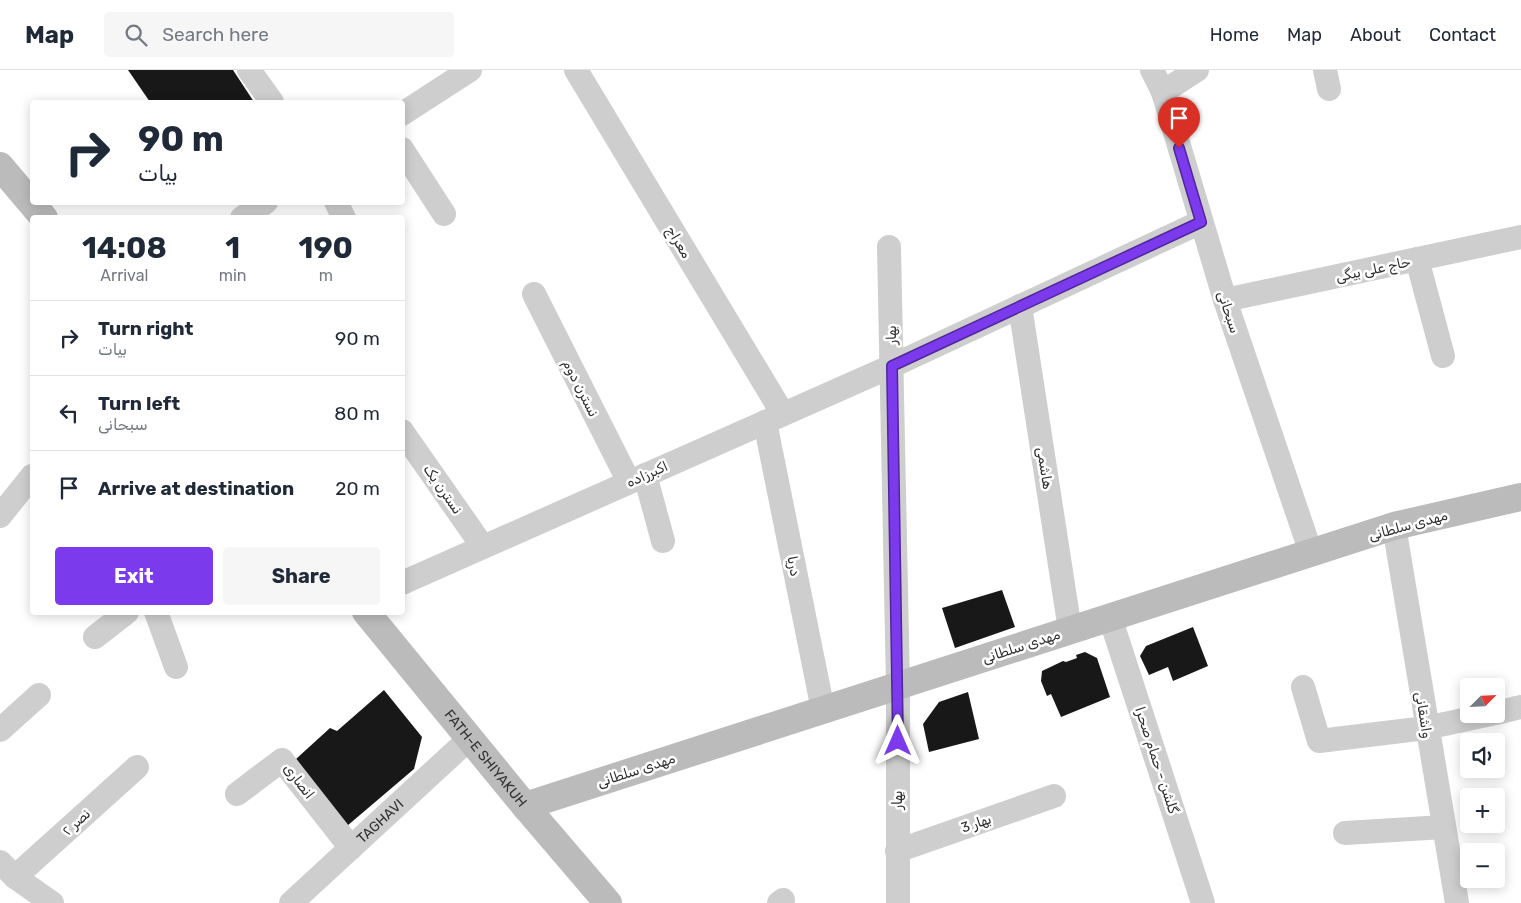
<!DOCTYPE html>
<html lang="en">
<head>
<meta charset="utf-8">
<style>
  body { margin:0; font-family:Rubik,Vazirmatn,sans-serif; background:#f6f6f7; color:#1f2937; height:100vh; display:flex; flex-direction:column; font-size:19px; white-space:nowrap }
  * { box-sizing:border-box; margin:0 }
  p { font-size:16px; color:#747a83 }
  .icon { flex:none; width:28px; height:28px; fill:none; stroke:currentColor; stroke-width:2; stroke-linecap:round; stroke-linejoin:round }
  .map { position:relative; flex:1; overflow:hidden }
  .panel { position:absolute; left:30px; top:145px; width:375px; height:400px; display:flex; flex-direction:column; background:#fff; border-radius:5px; box-shadow:0 2px 12px #0003 }
  .panel>* { flex:none }
  .hud { position:absolute; left:30px; top:30px; width:375px; height:105px; border-radius:5px; box-shadow:0 2px 12px #0003; background:#fff; color:#1f2937; overflow:hidden }
  .needle { width:32px; rotate:66deg }
  .fabs { position:absolute; left:1460px; top:608px; display:grid; gap:10px }
  .fabs a { display:grid; place-items:center; width:45px; height:45px; border-radius:5px; background:#fff; box-shadow:0 2px 12px #0003; font-size:25px }
  .pin { position:absolute; display:grid; place-items:center; width:42px; height:42px; color:#fff; margin:-51px -21px; border-radius:50% 50% 50% 0; rotate:-45deg; box-shadow:0 0 5px #0007 }
  .pin .icon { rotate:45deg }
  .me { position:absolute; width:55px; margin:-28px; rotate:0deg; stroke-linejoin:round; filter:drop-shadow(0 0 4px #0008) }
  .turn { display:flex; align-items:center; gap:18px; height:105px; padding:0 25px; font-size:22px }
  .turn .icon { width:65px; height:65px; stroke-width:2.5 }
  .turn b { display:block; font-size:35px; line-height:42px }
  .eta { display:flex; justify-content:space-evenly; align-items:center; height:85px; text-align:center }
  .eta b { font-size:30px; font-weight:700; line-height:35px }
  .primary-button { display:flex; gap:10px; margin-top:auto; padding:10px 25px }
  .primary-button a { flex:1; height:58px; border-radius:5px; background:#7c3aed; color:#fff; font-size:20px; font-weight:700; line-height:58px; text-align:center }
  .primary-button a+a { background:#f6f6f7; color:#1f2937 }
  ul { padding:0; list-style:none }
  li { display:flex; align-items:center; gap:15px; height:75px; padding:0 25px; border-top:1px solid #e0e1e3 }
  li div { flex:1 }
  li b { display:block; font-size:19px }
  li em { font-style:normal }
  header { display:flex; align-items:center; gap:30px; box-sizing:border-box; height:70px; padding:0 25px; background:#fff; border-bottom:1px solid #e0e1e3 }
  header strong { font-size:24px }
  nav { display:flex; gap:28px; margin-inline-start:auto; font-size:18px }
  .search { width:350px; height:45px; background:#f6f6f7; display:flex; align-items:center; gap:12px; box-sizing:border-box; padding:0 18px; border-radius:5px; color:#747a83; font-size:19px }
  .map>svg:first-child { display:block }
  .building { fill:#181818 }
  .lines { fill:none; stroke-linecap:round; stroke-linejoin:round }
  .street { stroke:#cecece; stroke-width:24 }
  .secondary { stroke:#bbb; stroke-width:28 }
  .route-casing { stroke:#51269a; stroke-width:12 }
  .route { stroke:#7c3aed; stroke-width:9 }
  .labels { text-anchor:middle; stroke-width:5; stroke-linejoin:round; paint-order:stroke }
  .street-label { font-size:14px; fill:#313131; stroke:#fff }
</style>
</head>
<body>
<header>
<strong>Map</strong>
<div class="search"><svg class="icon" aria-label="search" viewBox="0 0 24 24"><circle cx="10" cy="10" r="6"/><path d="M15 15l6 6"/></svg>Search here</div>
<nav><a>Home</a><a>Map</a><a>About</a><a>Contact</a></nav>
</header>
<div class="map">
<svg width="1521" height="833" viewBox="0 0 1521 833">
  <rect width="100%" height="100%" fill="#fff"/>
  <path class="building" d="M128,0H233L254,32H150Z
    M1002,520L1015,557L955,578L942,538Z
    M1193,557L1208,596L1173,611L1168,597L1149,605L1140,586L1146,576Z
    M1085,582L1097,588L1110,627L1061,647L1051,624L1047,626L1041,611L1042,601L1063,591L1066,592L1077,588L1076,585Z
    M384,620L422,667L414,699L347,756L296,689L330,658L337,661Z
    M968,622L979,669L929,682L923,654L939,632Z"/>
  <g class="lines">
    <g class="street">
      <path d="M249,0L272,32"/>
      <path d="M576,0L783,344"/>
      <path d="M1152,0L1163,22L1225,230L1311,483"/>
      <path d="M1325,0L1329,19"/>
      <path d="M1163,22L1197,0"/>
      <path d="M402,44L470,0"/>
      <path d="M402,79L444,144"/>
      <path d="M336,132L344,148"/>
      <path d="M242,148L266,132"/>
      <path d="M889,177L898,616V833"/>
      <path d="M1417,189L1443,286"/>
      <path d="M534,224L629,412"/>
      <path d="M1225,230L1521,167"/>
      <path d="M1020,236L1070,560"/>
      <path d="M765,352L823,640"/>
      <path d="M402,361L483,477"/>
      <path d="M645,405L663,471"/>
      <path d="M0,446L32,406"/>
      <path d="M1394,456L1457,833"/>
      <path d="M402,513L892,296L1201,152"/>
      <path d="M156,542L176,597"/>
      <path d="M1110,547L1203,833"/>
      <path d="M95,567L127,542"/>
      <path d="M1303,617L1319,671L1426,658L1491,644"/>
      <path d="M1496,643L1521,637"/>
      <path d="M0,660L39,625"/>
      <path d="M237,724L282,690L351,778"/>
      <path d="M1345,763L1444,757"/>
      <path d="M897,781L1054,726"/>
      <path d="M0,792L15,807L52,833"/>
      <path d="M15,807L137,697"/>
      <path id="s1" d="M291,833L469,669"/>
      <path d="M779,833L783,830"/>
    </g>
    <g class="secondary">
      <path d="M0,96L44,148"/>
      <path id="s2" d="M366,542L525,736L608,833"/>
      <path d="M525,736L1394,456L1521,427"/>
    </g>
  </g>
  <g class="lines">
    <g class="route-casing">
      <path id="route" d="M898,671L892,296L1201,152L1179,78"/>
    </g>
    <use href="#route" class="route"/>
  </g>
  <g class="labels">
    <g class="street-label">
      <text transform="translate(679 172) rotate(59)" y="5">معراج</text>
      <text transform="translate(1373 199) rotate(-12)" y="5">حاج علی بیگی</text>
      <text transform="translate(1229 242) rotate(72)" y="5">سبحانی</text>
      <text transform="translate(891 265) rotate(-91)" y="5">بهار</text>
      <text transform="translate(581 318) rotate(63)" y="5">نسترن دوم</text>
      <text transform="translate(1045 398) rotate(81)" y="5">هاشمی</text>
      <text transform="translate(647 404) rotate(-24)" y="5">اکبرزاده</text>
      <text transform="translate(443 419) rotate(55)" y="5">نسترن یک</text>
      <text transform="translate(1408 455) rotate(-15)" y="5">مهدی سلطانی</text>
      <text transform="translate(794 496) rotate(79)" y="5">دریا</text>
      <text transform="translate(1021 576) rotate(-18)" y="5">مهدی سلطانی</text>
      <text transform="translate(1424 645) rotate(81)" y="5">واشقانی</text>
      <text dy="5" stroke="none"><textPath href="#s2" startOffset="189">FATH-E SHIYAKUH</textPath></text>
      <text transform="translate(1157 690) rotate(72)" y="5">گلشن - حمام صحرا</text>
      <text transform="translate(636 700) rotate(-18)" y="5">مهدی سلطانی</text>
      <text transform="translate(299 711) rotate(52)" y="5">انصاری</text>
      <text transform="translate(897 730) rotate(-90)" y="5">بهار</text>
      <text dy="5" stroke="none"><textPath href="#s1" startOffset="121">TAGHAVI</textPath></text>
      <text transform="translate(76 752) rotate(-42)" y="5">نصر ۲</text>
      <text transform="translate(976 753) rotate(-19)" y="5">بهار 3</text>
    </g>
  </g>
</svg>
<div class="fabs">
<a><svg class="needle" viewBox="-14 -14 28 28"><path d="M0-13l5 13h-10z" fill="#e53935"/><path d="M0 13l5-13h-10z" fill="#747a83"/></svg></a>
<a><svg class="icon" aria-label="sound" viewBox="0 0 24 24"><path d="M4 9h4l5-4v14l-5-4H4zM17 9q2 3 0 6"/></svg></a>
<a>+</a>
<a>−</a>
</div>
<div class="pin" style="left:1179px;top:78px;background:#d93025"><svg class="icon" aria-label="arrive" viewBox="0 0 24 24"><path d="M6 21V4h12l-3 4 3 4H6"/></svg></div>
<svg class="me" style="left:898px;top:671px" viewBox="-20 -20 40 40"><path d="M0-17L14 15 0 8-14 15z" fill="#7c3aed" stroke="#fff" stroke-width="4"/></svg>
<div class="hud">
<div class="turn"><svg class="icon" aria-label="right" viewBox="0 0 24 24"><path d="M7 20v-9h11M14 6l5 5-5 5"/></svg><div><b>90 m</b>بیات</div></div>
</div>
<section class="panel">
<div class="eta">
<div><b>14:08</b><p>Arrival</p></div>
<div><b>1</b><p>min</p></div>
<div><b>190</b><p>m</p></div>
</div>
<ul>
<li><svg class="icon" aria-label="right" viewBox="0 0 24 24"><path d="M7 20v-9h11M14 6l5 5-5 5"/></svg><div><b>Turn right</b><p>بیات</p></div><em>90 m</em></li>
<li><svg class="icon" aria-label="left" viewBox="0 0 24 24"><path d="M17 20v-9H6M10 6l-5 5 5 5"/></svg><div><b>Turn left</b><p>سبحانی</p></div><em>80 m</em></li>
<li><svg class="icon" aria-label="arrive" viewBox="0 0 24 24"><path d="M6 21V4h12l-3 4 3 4H6"/></svg><div><b>Arrive at destination</b></div><em>20 m</em></li>
</ul>
<div class="primary-button"><a>Exit</a><a>Share</a></div>
</section>
</div>
</body>
</html>
